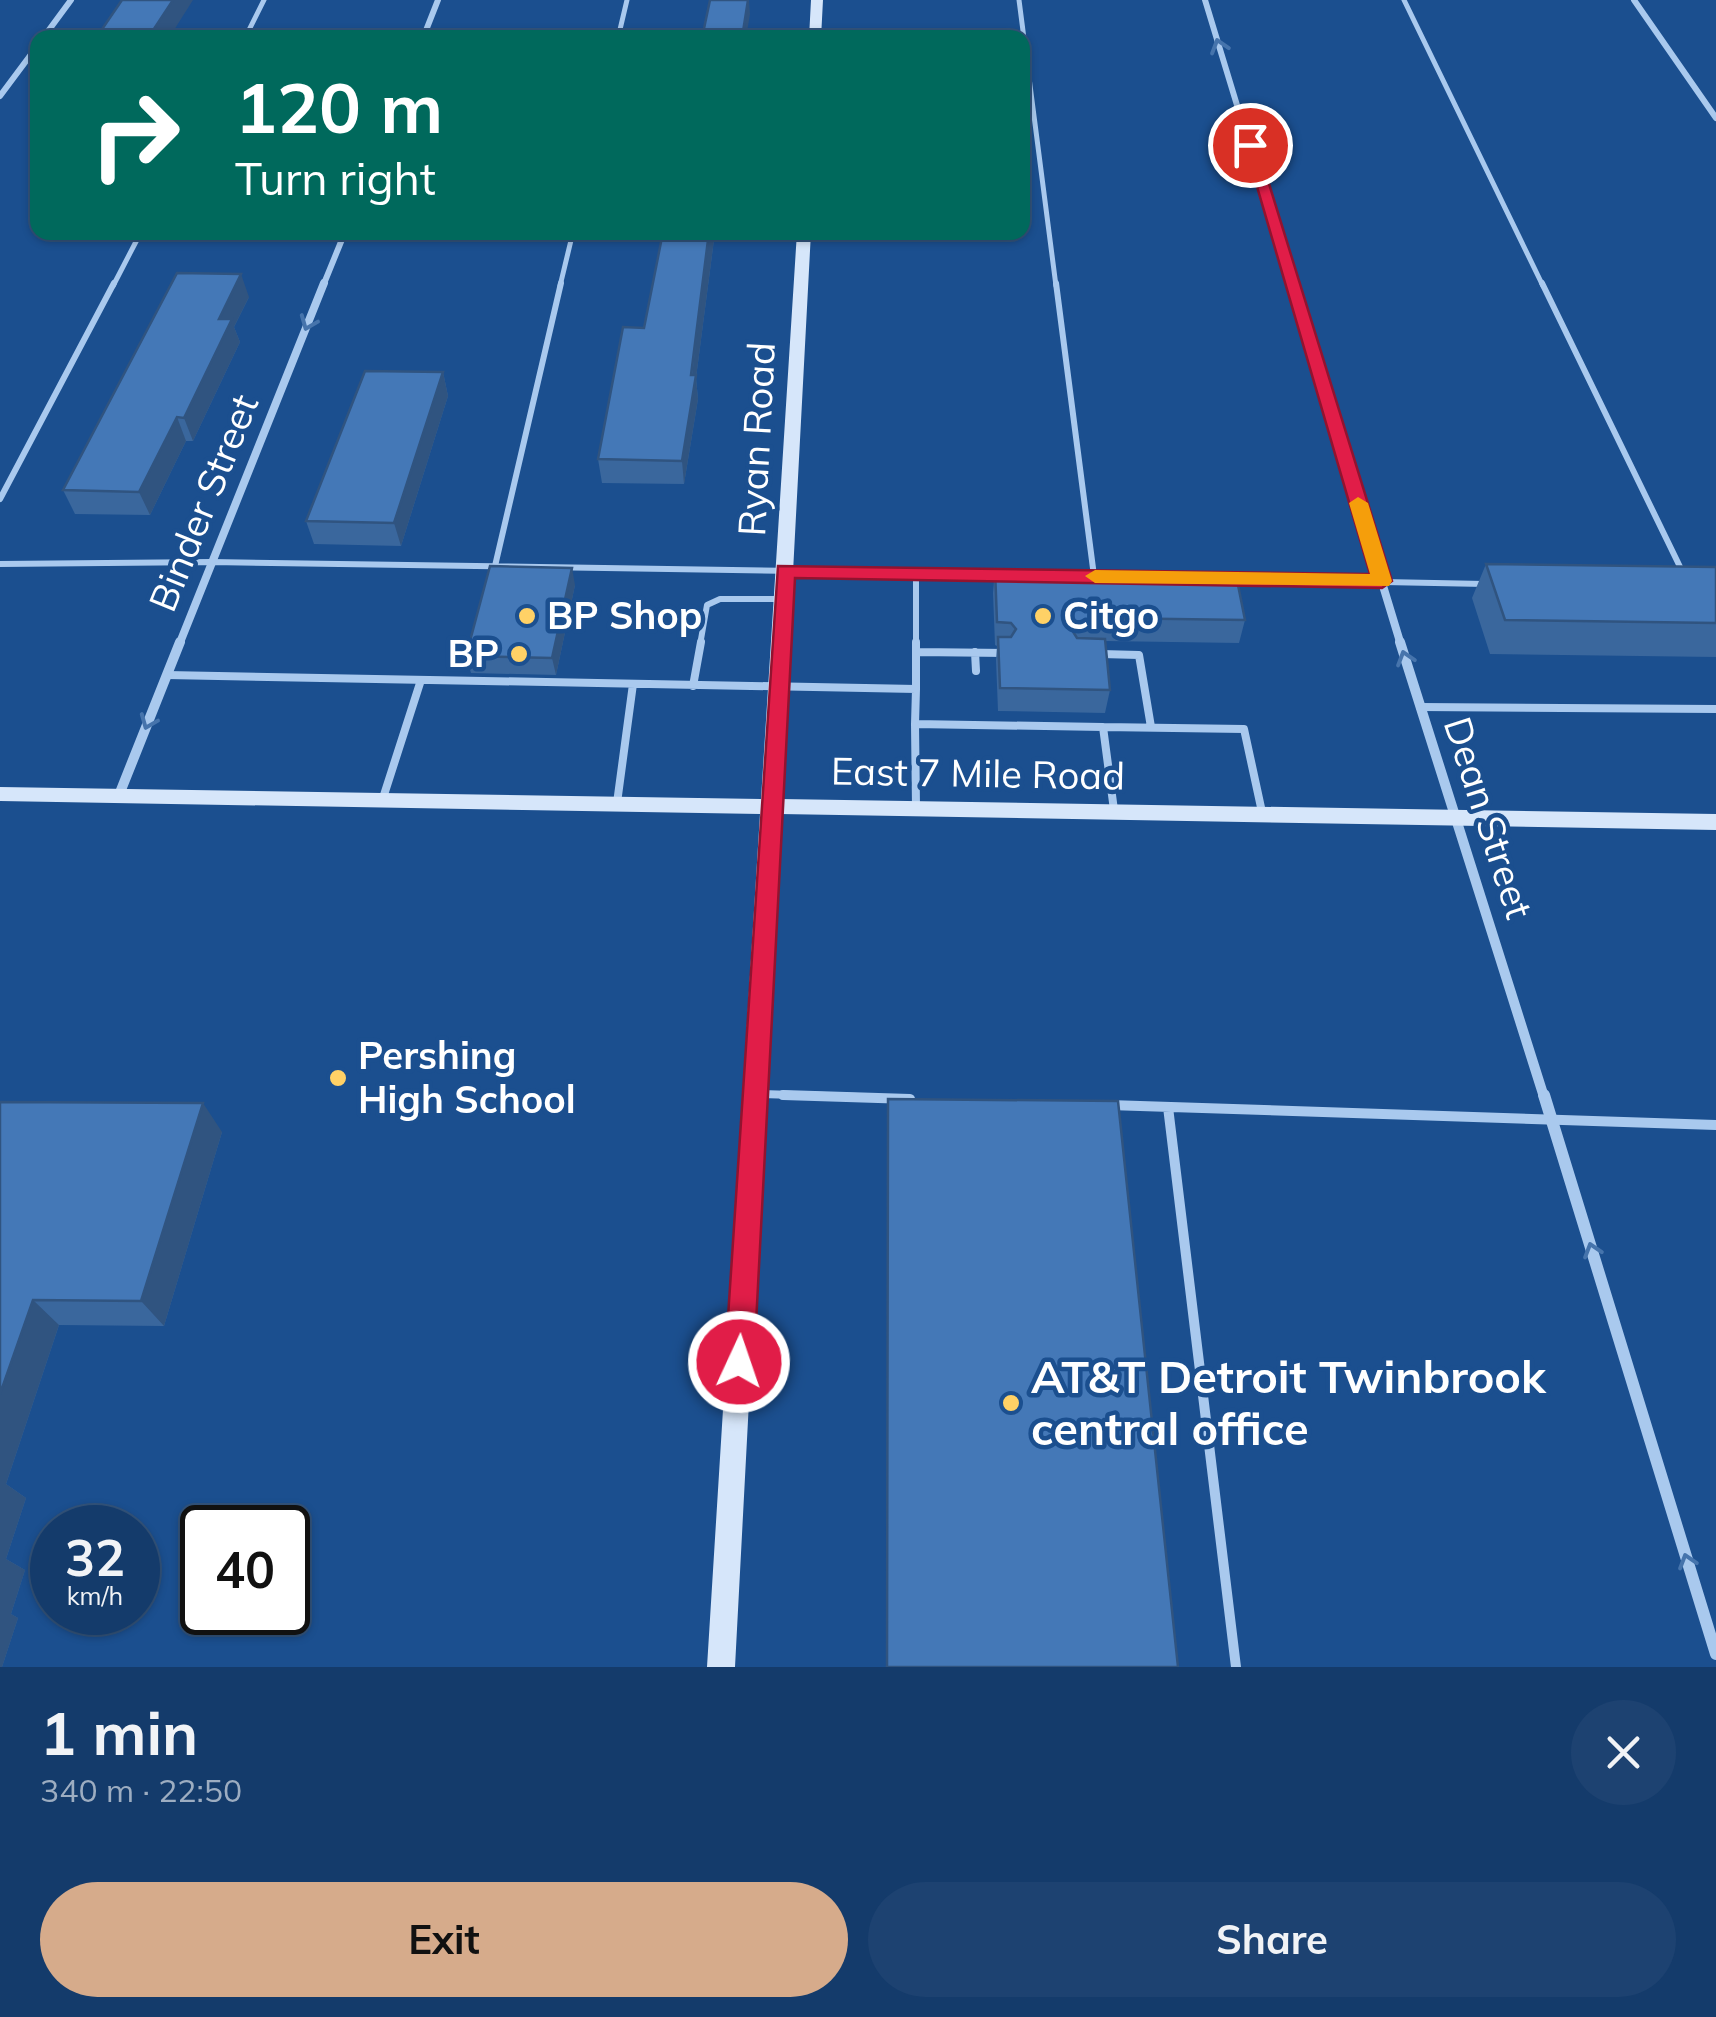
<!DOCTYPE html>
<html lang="en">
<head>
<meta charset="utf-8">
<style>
  body { margin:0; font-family:Mulish,sans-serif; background:#1d4271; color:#f1f3f6; height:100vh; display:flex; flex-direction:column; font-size:38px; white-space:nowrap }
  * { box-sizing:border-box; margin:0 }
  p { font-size:32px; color:#9dadc1 }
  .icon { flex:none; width:55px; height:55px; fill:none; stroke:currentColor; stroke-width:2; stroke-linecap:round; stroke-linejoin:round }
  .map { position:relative; height:1667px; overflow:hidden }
  .drawer { display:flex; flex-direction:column; background:#143b6b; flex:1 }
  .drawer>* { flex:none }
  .top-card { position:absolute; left:30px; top:30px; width:1000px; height:210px; border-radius:20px; box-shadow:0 2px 8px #0004,0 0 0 2px #33557e; background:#00695c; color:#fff; overflow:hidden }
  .speed { position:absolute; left:30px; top:1505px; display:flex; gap:20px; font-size:50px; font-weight:700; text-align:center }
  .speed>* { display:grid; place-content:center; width:130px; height:130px; border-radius:50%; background:#143b6b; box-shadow:0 2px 8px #0004,0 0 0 2px #33557e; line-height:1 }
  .speed small { font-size:25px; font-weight:400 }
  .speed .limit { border:5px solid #111; border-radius:15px; background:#fff; color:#111 }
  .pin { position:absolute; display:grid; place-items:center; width:85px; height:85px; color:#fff; margin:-42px; border:5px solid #fff; border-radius:50%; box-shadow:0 2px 10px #0007 }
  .me { position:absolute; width:110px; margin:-55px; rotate:3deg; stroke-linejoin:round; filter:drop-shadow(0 0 8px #0008) }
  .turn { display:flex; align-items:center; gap:35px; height:210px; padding:0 40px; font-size:45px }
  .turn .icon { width:130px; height:130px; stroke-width:2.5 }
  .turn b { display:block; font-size:70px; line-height:85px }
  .round { display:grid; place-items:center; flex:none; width:105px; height:105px; border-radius:52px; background:#1d4271 }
  .headline { display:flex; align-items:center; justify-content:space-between; height:170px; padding:0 40px }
  h1 { font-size:60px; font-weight:700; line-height:75px }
  .primary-button { display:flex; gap:20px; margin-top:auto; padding:20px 40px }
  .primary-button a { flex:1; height:115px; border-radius:60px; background:#d6ab8b; color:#111; font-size:40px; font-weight:700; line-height:115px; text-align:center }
  .primary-button a+a { background:#1d4271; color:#f1f3f6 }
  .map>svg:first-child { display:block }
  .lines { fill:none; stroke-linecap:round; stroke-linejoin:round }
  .lane-far3 { stroke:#a9c9ee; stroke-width:5 }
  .lane-far2 { stroke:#a9c9ee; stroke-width:6 }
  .lane-far1 { stroke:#a9c9ee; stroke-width:8 }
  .lane { stroke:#a9c9ee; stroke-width:10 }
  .street-far3 { stroke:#a9c9ee; stroke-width:6 }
  .street-far2 { stroke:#a9c9ee; stroke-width:8 }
  .street-far1 { stroke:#a9c9ee; stroke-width:10 }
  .street { stroke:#a9c9ee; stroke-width:12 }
  .secondary { fill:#d6e6fa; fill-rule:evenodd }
  .wall { fill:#3a679d }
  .shaded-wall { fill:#305480 }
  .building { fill:#4478b7; stroke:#305480; stroke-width:2.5 }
  .oneway { stroke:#4674ac }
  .route { fill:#e11d48; stroke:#92132f; stroke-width:2.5 }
  .slow { fill:#f59e0b }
  .poi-dot { fill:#ffd166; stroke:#1b4f8f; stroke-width:4 }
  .labels { text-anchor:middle; stroke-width:9; stroke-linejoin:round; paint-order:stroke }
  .street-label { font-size:38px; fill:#fff; stroke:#1b4f8f }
  .poi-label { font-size:38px; font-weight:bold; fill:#fff; stroke:#1b4f8f; text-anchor:start }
  .near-poi-label { font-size:45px; font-weight:bold; fill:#fff; stroke:#1b4f8f; text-anchor:start }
</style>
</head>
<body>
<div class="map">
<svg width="1716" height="1667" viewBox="0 0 1716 1667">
  <rect width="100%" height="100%" fill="#1b4f8f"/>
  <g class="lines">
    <path class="lane-far3" d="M1019,0L1056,286
      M1404,0L1543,286
      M245,38L264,0
      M618,38L627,0
      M113,286L141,232
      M560,286L573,232"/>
    <path class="lane-far2" d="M1056,283L1094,576
      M1542,283L1684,575
      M0,499L114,283
      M0,564L212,562L1000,574
      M495,566L561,283
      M916,573V645
      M1229,579L1485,584
      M700,645L707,605L720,599H783"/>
    <path class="lane-far1" d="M916,642V652L1006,653
      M916,652V689
      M975,652L976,671
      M1101,654L1139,655L1151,727
      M167,675L916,689L915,724
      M693,686L701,642
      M1420,707L1716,709
      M383,798L421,680
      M617,803L633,684
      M916,807L915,724L1103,727
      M1114,810L1103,727L1244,729L1262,812
      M759,1094L858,1097"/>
    <path class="lane" d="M783,1095L910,1099
      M1109,1105L1716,1125
      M1168,1107L1236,1667"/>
    <path class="street-far3" d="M1205,0L1292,286
      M1634,0L1716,118
      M43,38L71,0
      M423,38L438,0
      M0,96L38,45
      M323,286L345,232"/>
    <path class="street-far2" d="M1291,283L1401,645
      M179,645L324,283"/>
    <path class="street-far1" d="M1400,642L1544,1097
      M119,795L180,642"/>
    <path class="street" d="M1544,1095L1716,1654"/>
    <path class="secondary" d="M811,0H823L821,38H809Z
      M797,232H811L781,799L1716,814V830L780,814L735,1667H707L760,814L0,801V787L761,799Z"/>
  </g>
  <path class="wall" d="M663,232H715L696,378L698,399L684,484L602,483L598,459L644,328Z
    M249,297L234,327L240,342L193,441H186L150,515L75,514L63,490Z
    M443,372L448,396L401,546L314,544L306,521Z
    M1486,564L1716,567V657L1490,654L1472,598Z
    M995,569L1245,620L1239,643L1105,641L1110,690L1105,713L998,711L996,660L997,646L995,645L993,593Z
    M575,585L556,675L471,673L466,656Z
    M888,1099L1178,1667H886Z
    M0,1102L222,1132L164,1326L59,1325L6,1484L26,1498L6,1559L25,1570L11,1614L18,1618L2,1667Z"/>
  <path class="shaded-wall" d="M173,0H193L169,38H148Z
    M748,0H749L750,14L746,38H742Z
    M709,232H715L696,378L698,399L684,484L682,461Z
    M241,274L249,297L234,327L240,342L193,441L184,418L219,319Z
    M443,372L448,396L401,546L394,523Z
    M177,417L186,441L150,515L139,492Z
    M572,568L575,585L556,675L552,658Z
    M203,1103L222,1132L164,1326L141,1301Z
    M33,1300L59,1325L6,1484L26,1498L6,1559L25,1570L11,1614L18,1618L2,1667H0V1394Z"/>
  <path class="building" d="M122,0H173L148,38H96Z
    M710,0H748L742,38H702Z
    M663,232H709L691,375H696L682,461L598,459L623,327L644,328Z
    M177,273L241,274L219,319H232L184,418L177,417L139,492L63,490Z
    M365,371L443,372L394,523L306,521Z
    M1486,564L1716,567V623L1505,620Z
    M490,566L572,568L552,658L466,656Z
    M995,569L1236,575L1245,620L1104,618V624H1077L1072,630L1077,638L1105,639L1110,690L1000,688L998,637H1011L1016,629L1011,623L997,622Z
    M888,1099L1118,1101L1178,1667H887Z
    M0,1102L203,1103L141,1301L33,1300L0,1394Z"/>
  <defs><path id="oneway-chevron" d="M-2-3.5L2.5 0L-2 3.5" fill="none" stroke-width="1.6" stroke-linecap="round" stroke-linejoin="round" transform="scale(2.5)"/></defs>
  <g class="oneway">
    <use href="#oneway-chevron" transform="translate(1219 46) rotate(-107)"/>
    <use href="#oneway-chevron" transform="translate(308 323) rotate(112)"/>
    <use href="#oneway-chevron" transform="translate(1405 658) rotate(-107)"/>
    <use href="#oneway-chevron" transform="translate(148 722) rotate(112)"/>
    <use href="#oneway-chevron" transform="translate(1592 1250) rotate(-107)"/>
    <use href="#oneway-chevron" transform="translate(1687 1561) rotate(-107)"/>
  </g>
  <path class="route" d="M1244,142L1257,145L1392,581L1382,588L795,578L754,1362L750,1372L739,1376L729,1372L725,1362L778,566L1370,574Z"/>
  <path class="slow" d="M1358,497L1368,503L1392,581L1389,586L1095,583L1085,576L1095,570L1370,574L1349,503Z"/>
  <g class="poi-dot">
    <circle cx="527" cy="616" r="10"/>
    <circle cx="1043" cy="616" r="10"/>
    <circle cx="519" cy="654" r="10"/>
    <circle cx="338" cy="1078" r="10"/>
    <circle cx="1011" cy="1403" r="10"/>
  </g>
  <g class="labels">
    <g class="street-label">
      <text transform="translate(757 439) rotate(-87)" y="13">Ryan Road</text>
      <text transform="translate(204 503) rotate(-68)" y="13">Binder Street</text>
      <text transform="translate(978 774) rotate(1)" y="13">East 7 Mile Road</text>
      <text transform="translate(1488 818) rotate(72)" y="13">Dean Street</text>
    </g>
    <g class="poi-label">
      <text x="547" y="629">BP Shop</text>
      <text x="1063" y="629">Citgo</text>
      <text x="499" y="667" text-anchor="end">BP</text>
      <text x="358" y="1069">Pershing<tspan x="358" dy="44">High School</tspan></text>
    </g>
    <g class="near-poi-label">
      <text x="1031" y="1393">AT&amp;T Detroit Twinbrook<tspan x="1031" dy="52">central office</tspan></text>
    </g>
  </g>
</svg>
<div class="speed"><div>32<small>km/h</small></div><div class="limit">40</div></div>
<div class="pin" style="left:1250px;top:145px;background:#d93025"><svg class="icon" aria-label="arrive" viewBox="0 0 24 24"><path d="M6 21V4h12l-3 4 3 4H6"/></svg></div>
<svg class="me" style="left:739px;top:1362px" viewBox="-20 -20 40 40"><circle r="17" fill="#e11d48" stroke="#fff" stroke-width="3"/><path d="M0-11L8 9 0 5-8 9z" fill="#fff"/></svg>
<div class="top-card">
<div class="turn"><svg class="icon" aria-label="right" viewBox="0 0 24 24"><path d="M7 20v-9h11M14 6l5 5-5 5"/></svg><div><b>120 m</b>Turn right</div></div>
</div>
</div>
<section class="drawer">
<div class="headline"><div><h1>1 min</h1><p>340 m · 22:50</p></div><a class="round"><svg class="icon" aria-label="close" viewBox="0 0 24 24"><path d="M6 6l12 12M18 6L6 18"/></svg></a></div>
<div class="primary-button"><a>Exit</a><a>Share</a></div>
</section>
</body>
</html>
